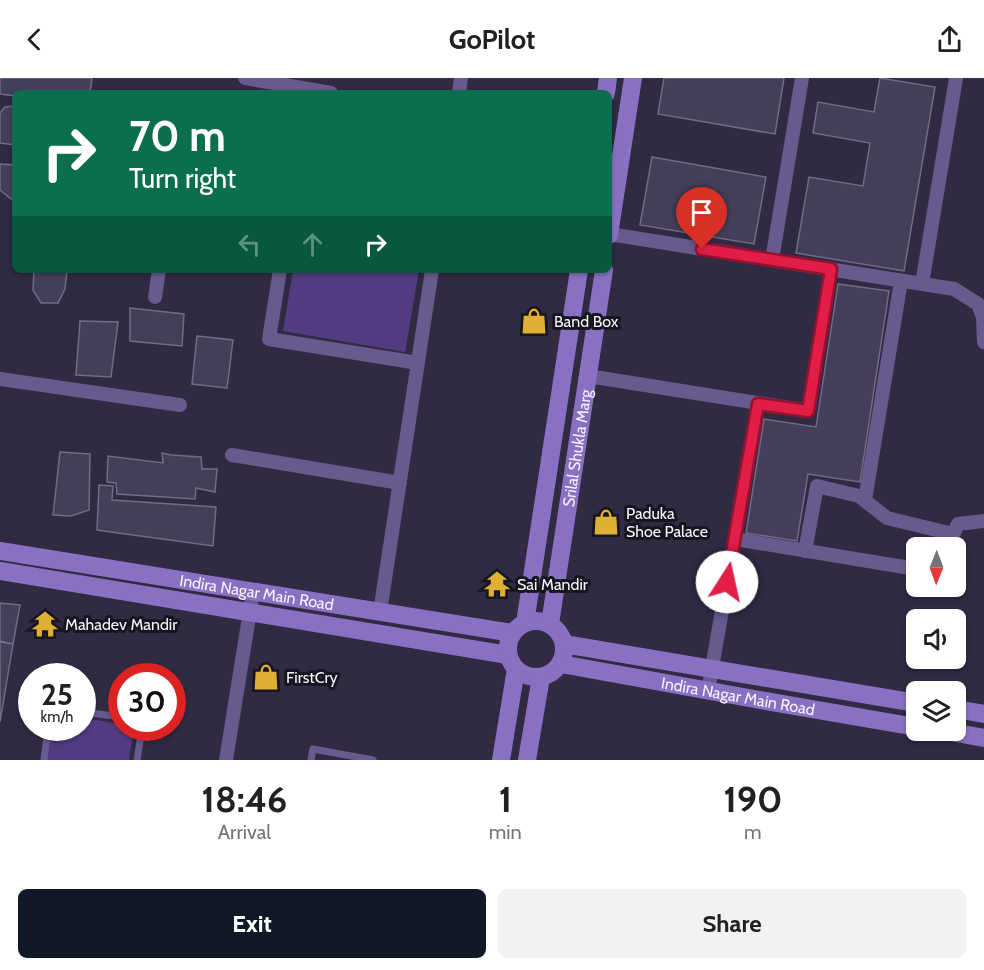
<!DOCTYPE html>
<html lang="en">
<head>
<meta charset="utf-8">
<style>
  body { margin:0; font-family:Cabin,sans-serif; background:#f2f2f2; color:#202124; height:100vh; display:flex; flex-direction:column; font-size:22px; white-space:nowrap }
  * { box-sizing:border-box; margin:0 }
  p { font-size:20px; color:#757577 }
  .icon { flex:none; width:33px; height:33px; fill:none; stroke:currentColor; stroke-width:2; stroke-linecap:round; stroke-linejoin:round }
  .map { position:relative; height:682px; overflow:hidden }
  .side { display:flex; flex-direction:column; background:#fff; flex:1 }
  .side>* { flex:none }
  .banner { position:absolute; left:12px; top:12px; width:600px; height:183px; border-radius:9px; box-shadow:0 2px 4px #0004; background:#0b6e4f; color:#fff; overflow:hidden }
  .needle { width:39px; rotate:181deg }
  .tools { position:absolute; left:906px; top:459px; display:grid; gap:12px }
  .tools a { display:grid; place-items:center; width:60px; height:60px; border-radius:9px; background:#fff; box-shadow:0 2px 4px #0004; font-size:30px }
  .speed { position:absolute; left:18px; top:585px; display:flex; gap:12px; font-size:30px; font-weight:700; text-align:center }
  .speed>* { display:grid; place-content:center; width:78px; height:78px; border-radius:50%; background:#fff; box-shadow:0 2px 4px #0004; line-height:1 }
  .speed small { font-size:15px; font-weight:400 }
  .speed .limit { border:9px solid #d22; background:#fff; color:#111 }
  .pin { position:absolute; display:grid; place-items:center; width:51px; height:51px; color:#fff; margin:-62px -26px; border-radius:50% 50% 50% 0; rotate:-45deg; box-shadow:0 0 6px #0007 }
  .pin .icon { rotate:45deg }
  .me { position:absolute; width:66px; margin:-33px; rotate:10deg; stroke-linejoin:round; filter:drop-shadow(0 0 4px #0008) }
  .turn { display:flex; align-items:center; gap:21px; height:126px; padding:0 18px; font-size:27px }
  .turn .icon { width:78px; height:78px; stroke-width:2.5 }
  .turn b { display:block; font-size:42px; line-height:51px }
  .lanes { display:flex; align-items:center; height:57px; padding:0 18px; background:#0003; justify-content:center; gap:30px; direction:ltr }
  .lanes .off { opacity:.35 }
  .eta { display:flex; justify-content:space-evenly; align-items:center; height:102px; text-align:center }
  .eta b { font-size:36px; font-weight:800; line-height:42px }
  .primary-button { display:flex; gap:12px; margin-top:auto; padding:12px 18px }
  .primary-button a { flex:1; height:69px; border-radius:9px; background:#111827; color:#fff; font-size:24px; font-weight:800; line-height:69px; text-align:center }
  .primary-button a+a { background:#f2f2f2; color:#202124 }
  header { display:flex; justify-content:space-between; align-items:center; height:78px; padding:0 18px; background:#fff; font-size:27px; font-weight:800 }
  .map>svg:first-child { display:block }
  .green { fill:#523b81 }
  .building { fill:#453e58; stroke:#716b86; stroke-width:1.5 }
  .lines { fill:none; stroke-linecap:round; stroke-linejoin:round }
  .lane { stroke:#685a8e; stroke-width:7 }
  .street { stroke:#685a8e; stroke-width:14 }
  .secondary { stroke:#8970c3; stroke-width:18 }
  .route-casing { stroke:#92132f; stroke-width:15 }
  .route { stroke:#e11d48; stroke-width:10 }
  .labels { text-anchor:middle; stroke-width:6; stroke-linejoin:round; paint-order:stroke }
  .poi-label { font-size:16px; fill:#f5f2fe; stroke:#17151f; text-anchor:start }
  .street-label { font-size:16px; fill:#f5f2fe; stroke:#17151f }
</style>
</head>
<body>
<header><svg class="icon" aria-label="back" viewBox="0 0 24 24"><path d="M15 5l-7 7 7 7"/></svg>GoPilot<svg class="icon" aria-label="share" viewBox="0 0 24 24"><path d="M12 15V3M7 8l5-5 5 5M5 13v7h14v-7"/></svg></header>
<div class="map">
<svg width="984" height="682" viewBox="0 0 984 682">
  <rect width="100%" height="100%" fill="#302a42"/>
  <path class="green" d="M293,192H419L405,274L283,253Z
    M83,640L121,646L122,650H134L129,682H44L50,650H82Z"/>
  <path class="building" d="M0,0H92L90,15H15V18L0,16Z
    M664,0H784L775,56L658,36Z
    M880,0L935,9L904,193L796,175L809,99L863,108L870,65L813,55L818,24L874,34Z
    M15,28V67L0,65V35L5,29Z
    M652,79L766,99L754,166L640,147Z
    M0,86L15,87V124L0,112Z
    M34,192H67L65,211L58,225H41L33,212Z
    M838,206L889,213L860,404L808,396L797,463L746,455L764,341L816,349Z
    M130,230L184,236L182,268L130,263Z
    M80,243L118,244L111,299L76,297Z
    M197,258L233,262L227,310L192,306Z
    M60,374L90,376L89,432L71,438L53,437Z
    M162,375L171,377L201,379L202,391H217L215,414L196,410L195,421L117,416L116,405L107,404L108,378L163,385Z
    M99,407L113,408L112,422L216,429L213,468L97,452Z
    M0,525L20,527L13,566L0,563Z
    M0,564L13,566L0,644Z"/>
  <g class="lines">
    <path class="lane" d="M82,634L122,639
      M44,682L48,650
      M137,682L142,650
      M311,682L313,671L373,682"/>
    <path class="street" d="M245,0L331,15
      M459,15L461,0
      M609,156L954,211L978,226L983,239L984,264
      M772,182L802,0
      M280,192L269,261L418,285
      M922,206L956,0
      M155,219L159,192
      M588,298L808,333L831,191
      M0,301L180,327
      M232,377L400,405
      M865,422L901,203
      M735,461L916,491
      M947,470L958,446L984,443
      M805,473L817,408L859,418L887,440L953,456
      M380,534L432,192
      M708,613L758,326
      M226,682L253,514"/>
    <g class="secondary">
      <path d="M606,15L608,0"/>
      <path d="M609,157L633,0"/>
      <path id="s1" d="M0,473L512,555"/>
      <path d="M0,493L508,577"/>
      <circle cx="536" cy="571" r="28"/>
      <path d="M525,545L579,192"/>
      <path id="s2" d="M550,546L604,192"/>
      <path d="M564,566L916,625"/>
      <path id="s3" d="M561,586L760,622L916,649"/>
      <path d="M956,631L984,636"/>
      <path d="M940,652L984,660"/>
      <path d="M501,682L516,591"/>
      <path d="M527,682L541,599"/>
    </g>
  </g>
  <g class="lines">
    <g class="route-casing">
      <path id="route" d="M702,171L831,191L808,333L758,326L727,504"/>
    </g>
    <use href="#route" class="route"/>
  </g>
  <defs>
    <g id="shop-bare" transform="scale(2.07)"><path d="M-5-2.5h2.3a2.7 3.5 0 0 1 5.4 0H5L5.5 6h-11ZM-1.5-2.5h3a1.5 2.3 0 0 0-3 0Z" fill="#e0b034" stroke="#17151f" stroke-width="2.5" paint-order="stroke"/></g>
    <g id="temple-bare" transform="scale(2.07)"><path d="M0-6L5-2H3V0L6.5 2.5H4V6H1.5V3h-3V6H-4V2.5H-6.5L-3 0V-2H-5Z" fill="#e0b034" stroke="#17151f" stroke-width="2.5" paint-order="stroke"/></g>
  </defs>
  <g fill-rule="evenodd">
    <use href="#shop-bare" x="534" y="243"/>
    <use href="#shop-bare" x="606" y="444"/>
    <use href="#temple-bare" x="497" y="506"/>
    <use href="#temple-bare" x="45" y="546"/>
    <use href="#shop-bare" x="266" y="599"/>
  </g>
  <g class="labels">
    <g class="poi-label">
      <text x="554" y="249">Band Box</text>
      <text x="626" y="441">Paduka<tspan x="626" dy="18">Shoe Palace</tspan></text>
      <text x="517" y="512">Sai Mandir</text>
      <text x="65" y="552">Mahadev Mandir</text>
      <text x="286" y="605">FirstCry</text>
    </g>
    <g class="street-label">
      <text dy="6" stroke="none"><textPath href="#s2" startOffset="178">Srilal Shukla Marg</textPath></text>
      <text dy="6" stroke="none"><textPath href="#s1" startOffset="260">Indira Nagar Main Road</textPath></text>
      <text dy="6" stroke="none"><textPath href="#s3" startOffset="180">Indira Nagar Main Road</textPath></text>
    </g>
  </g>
</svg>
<div class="tools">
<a><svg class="needle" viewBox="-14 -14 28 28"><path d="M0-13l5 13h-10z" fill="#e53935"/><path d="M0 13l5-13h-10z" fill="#757577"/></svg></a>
<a><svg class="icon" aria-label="sound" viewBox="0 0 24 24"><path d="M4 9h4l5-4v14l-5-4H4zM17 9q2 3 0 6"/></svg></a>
<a><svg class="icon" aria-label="layers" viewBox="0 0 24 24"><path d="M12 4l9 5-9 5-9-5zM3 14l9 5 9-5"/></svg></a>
</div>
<div class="speed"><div>25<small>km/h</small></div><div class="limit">30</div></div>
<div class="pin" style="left:702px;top:171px;background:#d93025"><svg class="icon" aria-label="arrive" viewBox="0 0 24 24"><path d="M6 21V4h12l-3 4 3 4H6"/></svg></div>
<svg class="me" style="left:727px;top:504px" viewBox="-20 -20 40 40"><circle r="19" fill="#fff"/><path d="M0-13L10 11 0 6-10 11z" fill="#e11d48"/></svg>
<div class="banner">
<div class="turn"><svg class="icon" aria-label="right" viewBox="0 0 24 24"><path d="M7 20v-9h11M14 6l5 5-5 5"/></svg><div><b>70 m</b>Turn right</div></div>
<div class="lanes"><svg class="icon off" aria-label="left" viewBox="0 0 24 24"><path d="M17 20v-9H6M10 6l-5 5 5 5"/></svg><svg class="icon off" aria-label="ahead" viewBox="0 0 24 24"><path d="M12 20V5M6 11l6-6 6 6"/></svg><svg class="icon" aria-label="right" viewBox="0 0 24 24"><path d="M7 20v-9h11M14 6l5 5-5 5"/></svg></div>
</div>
</div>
<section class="side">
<div class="eta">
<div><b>18:46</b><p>Arrival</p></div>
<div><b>1</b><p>min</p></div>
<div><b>190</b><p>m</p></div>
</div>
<div class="primary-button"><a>Exit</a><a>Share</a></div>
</section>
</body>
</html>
